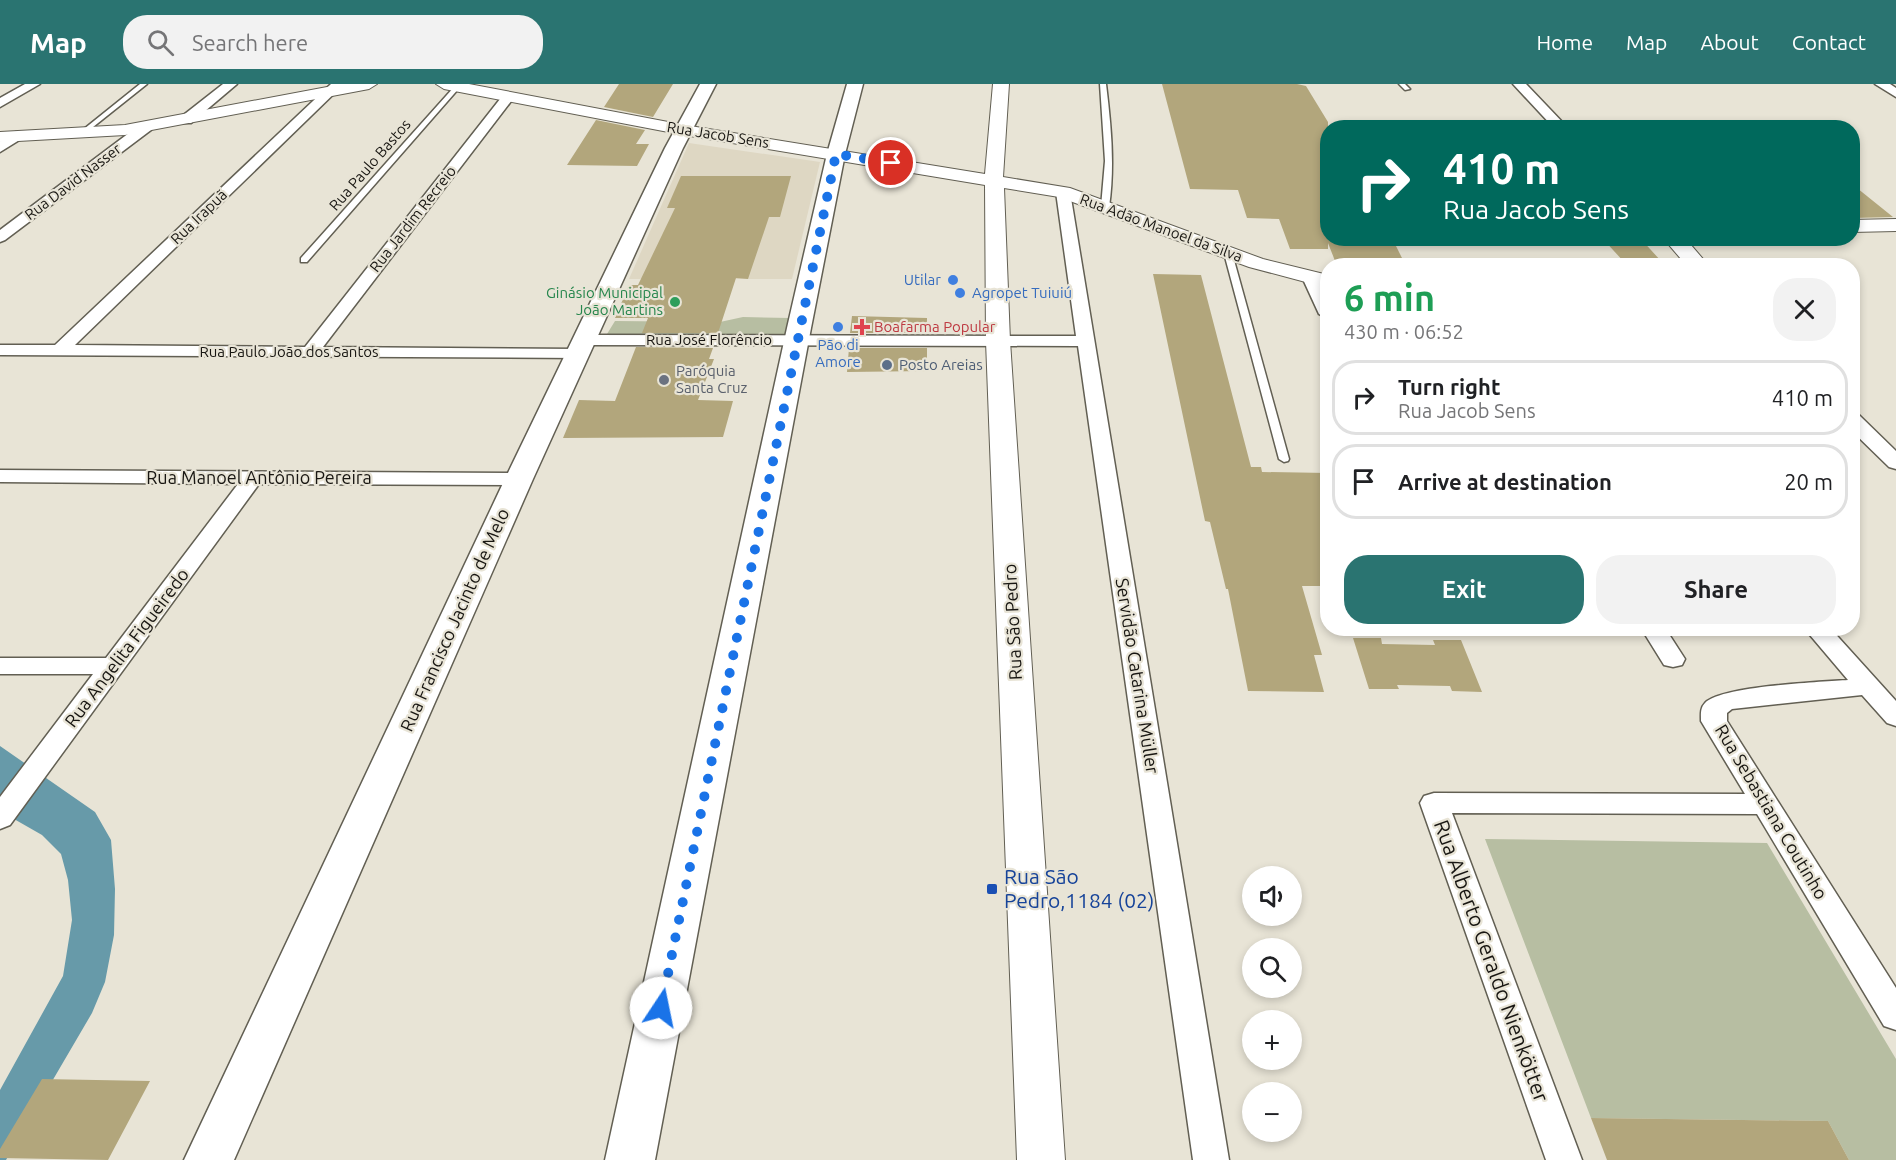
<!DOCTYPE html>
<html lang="en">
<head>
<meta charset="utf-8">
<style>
  body { margin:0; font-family:Ubuntu,sans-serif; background:#f2f2f2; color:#202124; height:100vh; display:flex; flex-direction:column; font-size:22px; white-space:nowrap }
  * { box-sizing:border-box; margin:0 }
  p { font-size:20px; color:#757577 }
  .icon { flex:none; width:33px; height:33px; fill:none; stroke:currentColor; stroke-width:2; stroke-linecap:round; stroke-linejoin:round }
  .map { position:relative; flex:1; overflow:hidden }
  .panel { position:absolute; left:1320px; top:174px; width:540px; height:378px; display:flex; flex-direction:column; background:#fff; border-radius:24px; box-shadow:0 3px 9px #0003 }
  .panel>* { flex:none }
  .guide { position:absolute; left:1320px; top:36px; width:540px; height:126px; border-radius:24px; box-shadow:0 3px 9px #0003; background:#00695c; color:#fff; overflow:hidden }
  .controls { position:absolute; left:1242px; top:782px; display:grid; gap:12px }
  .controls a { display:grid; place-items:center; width:60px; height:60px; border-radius:50%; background:#fff; box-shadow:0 3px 9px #0003; font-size:30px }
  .pin { position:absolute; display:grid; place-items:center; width:51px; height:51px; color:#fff; margin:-26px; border:3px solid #fff; border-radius:50%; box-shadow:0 2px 6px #0007 }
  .me { position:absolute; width:66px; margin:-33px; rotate:11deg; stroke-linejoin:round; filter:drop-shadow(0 0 4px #0008) }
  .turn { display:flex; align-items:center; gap:21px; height:126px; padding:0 24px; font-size:27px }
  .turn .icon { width:78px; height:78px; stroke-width:2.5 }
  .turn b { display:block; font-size:42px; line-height:51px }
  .round { display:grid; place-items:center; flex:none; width:63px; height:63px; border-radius:24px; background:#f2f2f2 }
  .headline { display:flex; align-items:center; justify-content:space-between; height:102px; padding:0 24px }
  h1 { font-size:36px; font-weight:600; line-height:45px; color:#1e9e55 }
  .action { display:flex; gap:12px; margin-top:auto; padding:12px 24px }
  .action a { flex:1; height:69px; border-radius:24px; background:#2a7471; color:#fff; font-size:24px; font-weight:600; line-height:69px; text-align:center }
  .action a+a { background:#f2f2f2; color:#202124 }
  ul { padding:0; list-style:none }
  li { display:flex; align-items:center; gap:18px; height:75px; margin:0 12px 9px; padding:0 12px; border:3px solid #e0e0e0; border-radius:24px }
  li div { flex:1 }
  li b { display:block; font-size:22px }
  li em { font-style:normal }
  header { display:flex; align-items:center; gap:36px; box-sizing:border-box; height:84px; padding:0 30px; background:#2a7471; color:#fff }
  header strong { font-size:28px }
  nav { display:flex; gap:33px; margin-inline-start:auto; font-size:21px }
  .search { width:420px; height:54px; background:#f2f2f2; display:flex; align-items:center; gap:15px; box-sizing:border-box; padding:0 21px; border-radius:24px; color:#757577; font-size:22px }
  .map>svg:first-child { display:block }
  .built { fill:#ded7c3 }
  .green { fill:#b7bea2 }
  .water { fill:#679aa9 }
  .building { fill:#b2a67c }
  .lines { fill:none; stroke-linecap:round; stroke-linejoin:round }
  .service-casing { stroke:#625f53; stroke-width:3 }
  .minor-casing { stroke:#625f53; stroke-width:3 }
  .tertiary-casing { stroke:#625f53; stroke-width:2 }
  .secondary-casing { stroke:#625f53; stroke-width:3 }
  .service { fill:#fff; fill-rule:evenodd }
  .minor { fill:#fff; fill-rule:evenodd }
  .tertiary { fill:#fff; fill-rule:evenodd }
  .secondary { fill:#fff; fill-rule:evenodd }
  .route { stroke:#1a73e8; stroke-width:10; stroke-dasharray:0 18 }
  .shop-dot { fill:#3f7fe0; stroke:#e8e4d6; stroke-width:2 }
  .leisure-dot { fill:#2e9e5b; stroke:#e8e4d6; stroke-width:2 }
  .health-dot { fill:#e0444e; stroke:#e8e4d6; stroke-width:2 }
  .service-dot { fill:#5c6f8a; stroke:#e8e4d6; stroke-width:2 }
  .worship-dot { fill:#6b7280; stroke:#e8e4d6; stroke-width:2 }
  .transit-dot { fill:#1a4fb4; stroke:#e8e4d6; stroke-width:2 }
  .labels { text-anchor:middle; stroke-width:4.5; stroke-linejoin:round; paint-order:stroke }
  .far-street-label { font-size:15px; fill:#181612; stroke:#e8e4d6 }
  .far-shop-label { font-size:15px; fill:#366cbe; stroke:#e8e4d6; text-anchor:end }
  .far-leisure-label { font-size:15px; fill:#27864d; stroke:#e8e4d6; text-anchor:end }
  .far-health-label { font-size:15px; fill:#be3a42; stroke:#e8e4d6; text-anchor:start }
  .far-service-label { font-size:15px; fill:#4e5e75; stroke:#e8e4d6; text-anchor:start }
  .far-worship-label { font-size:15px; fill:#5b616d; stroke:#e8e4d6; text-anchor:start }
  .street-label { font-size:18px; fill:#181612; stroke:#e8e4d6 }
  .near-transit-label { font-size:21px; fill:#164399; stroke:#e8e4d6; text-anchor:start }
  .near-street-label { font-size:21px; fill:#181612; stroke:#e8e4d6 }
</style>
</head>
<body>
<header>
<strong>Map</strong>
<div class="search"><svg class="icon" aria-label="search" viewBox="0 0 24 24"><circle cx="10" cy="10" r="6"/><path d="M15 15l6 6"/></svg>Search here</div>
<nav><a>Home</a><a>Map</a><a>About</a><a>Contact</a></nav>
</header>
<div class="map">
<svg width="1896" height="1076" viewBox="0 0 1896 1076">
  <rect width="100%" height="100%" fill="#e8e4d6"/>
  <path class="built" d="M689,59L820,78L792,195H629Z"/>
  <path class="green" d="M743,233L790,234L786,250H607L615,237L720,238Z
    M1485,755L1767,759L1896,975V1076H1849L1828,1037L1591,1034Z"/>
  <path class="water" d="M0,662L95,728L111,756L115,805L114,851L105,898L92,929L6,1076H0V1006L63,892L72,836L68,796L61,770L42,751L0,727Z"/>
  <path class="building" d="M619,0H673L653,33L604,23Z
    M1162,0H1297L1306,2L1328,38V154H1392L1406,182H1337L1328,159V165H1290L1279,135L1247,134L1238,106L1190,105Z
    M596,36L645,46L636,60H649L637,82L567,81Z
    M681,92H791L780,133H769L748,195L736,194L718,249H642L648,234H615L629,201H638L675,124H667Z
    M1852,100L1893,133L1852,134Z
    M1602,154H1640L1661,177L1625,179Z
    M1153,190L1201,191L1251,383H1261L1262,388L1328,389V502H1302L1322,571H1314L1324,608L1248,607L1228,505H1226L1210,438L1205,437Z
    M852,232L927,234V249H850Z
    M636,263L713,264L709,275H714L698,316L733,317L723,353L563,354L579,316L615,317Z
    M849,264H927V287L847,288Z
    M1353,554H1381L1382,560L1435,561L1433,556H1461L1482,608L1452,607L1450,602L1397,601L1399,605H1369Z
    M42,995L150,997L108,1076L0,1074V1065Z
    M1591,1034L1828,1037L1849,1076H1607Z"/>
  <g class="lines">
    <g class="service-casing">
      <path id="service" d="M140,0H147L83,51H79V49Z
        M1100,0H1106C1111,41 1115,82 1109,123L1105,125L1101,123L1105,77Z
        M1399,0H1405L1410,5L1405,6Z
        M455,2L460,3L307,178H301V174Z
        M1225,167L1232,169L1289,375L1288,377L1284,378L1279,375L1224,169Z"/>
    </g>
    <g class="minor-casing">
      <path id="minor" d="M25,0H40L0,23V14Z
        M223,0H237L191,39H181L180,36L181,33Z
        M331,0H344L75,261L305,263L504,10L508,9L514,13L512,16L323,263L577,265L583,266L586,270L583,274L0,271V261H55Z
        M1513,0H1526L1568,44H1554Z
        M1875,0H1890L1896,4V13Z
        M146,39L151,40L153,43L151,46L5,156L0,158V146L141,40Z
        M16,48L23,52L21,55L0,68V58Z
        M1063,104L1070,108L1229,1076H1193L1078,262L583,261L577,260L574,256L577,252L583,251L1076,252L1056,108Z
        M1310,188L1316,190L1328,212V235L1319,230L1302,193Z
        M1852,329L1859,331L1896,367V385L1889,383L1852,347Z
        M0,386L519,389L526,391L529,395L526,399L519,401L259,400L10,741L0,745V713L93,590H0V574H106L238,400L0,398Z
        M1641,544H1665L1685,575L1682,581L1673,583L1664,581Z
        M1804,544H1830L1896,617V642L1887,639L1862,611L1732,625L1727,629V637L1896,904V946L1884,942L1757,730L1452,729L1582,1076H1546L1420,719L1424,712L1434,709L1745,710L1701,637C1701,631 1700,624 1705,619C1720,602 1821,598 1848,596Z"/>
    </g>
    <g class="tertiary-casing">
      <path id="tertiary" d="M343,0H377L369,5L125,51L0,58V48L125,41Z
        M436,0H469L684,41L985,90L993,0H1009L1003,93L1070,104L1263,175L1328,191V204L1249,183L1059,113L1004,104L1010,257L1065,1076H1017L986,257L985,101L684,51L444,5Z
        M1896,135V147L1852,148V136Z
        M1663,154H1685L1709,182H1687Z"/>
    </g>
    <g class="secondary-casing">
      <path id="secondary" d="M700,0H716L683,64L533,395L234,1076H184L505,395L665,64Z
        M847,0H863L845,70L811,244L655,1076H605L787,244L827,70Z"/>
    </g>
    <use href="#service" class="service"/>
    <use href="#minor" class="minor"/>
    <use href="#tertiary" class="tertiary"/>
    <use href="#secondary" class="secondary"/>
  </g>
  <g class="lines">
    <path class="route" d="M661,924L836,70L891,79"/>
  </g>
  <g class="shop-dot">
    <circle cx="953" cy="196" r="6"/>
    <circle cx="960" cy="209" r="6"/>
    <circle cx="838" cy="243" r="6"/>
  </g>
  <circle class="leisure-dot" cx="675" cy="218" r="6"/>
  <path class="health-dot" d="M859 234h6v6h6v6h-6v6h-6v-6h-6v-6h6z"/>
  <circle class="service-dot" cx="887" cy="281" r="6"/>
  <circle class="worship-dot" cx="664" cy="296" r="6"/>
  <rect class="transit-dot" x="986" y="799" width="12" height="12" rx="3"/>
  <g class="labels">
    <g class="far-street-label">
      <text transform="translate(718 51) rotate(9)" y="5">Rua Jacob Sens</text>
      <text transform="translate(370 81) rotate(-49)" y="5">Rua Paulo Bastos</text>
      <text transform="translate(73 98) rotate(-37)" y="5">Rua David Nasser</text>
      <text transform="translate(199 133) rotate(-44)" y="5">Rua Irapuã</text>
      <text transform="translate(413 135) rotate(-52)" y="5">Rua Jardim Recreio</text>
      <text transform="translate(1161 144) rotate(20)" y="5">Rua Adão Manoel da Silva</text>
      <text x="709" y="261">Rua José Florêncio</text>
      <text x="289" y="273">Rua Paulo João dos Santos</text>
    </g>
    <g class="far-shop-label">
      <text x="941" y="201">Utilar</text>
      <text x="972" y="214" text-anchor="start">Agropet Tuiuiú</text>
      <text x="838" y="266" text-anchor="middle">Pão di<tspan x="838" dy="17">Amore</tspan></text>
    </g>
    <g class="far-leisure-label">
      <text x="663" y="214">Ginásio Municipal<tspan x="663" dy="17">João Martins</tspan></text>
    </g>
    <g class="far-health-label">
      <text x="874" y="248">Boafarma Popular</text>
    </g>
    <g class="far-service-label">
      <text x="899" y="286">Posto Areias</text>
    </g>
    <g class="far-worship-label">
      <text x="676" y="292">Paróquia<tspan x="676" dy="17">Santa Cruz</tspan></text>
    </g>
    <g class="street-label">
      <text x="259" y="400">Rua Manoel Antônio Pereira</text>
      <text transform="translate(455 536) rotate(-66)" y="6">Rua Francisco Jacinto de Melo</text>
      <text transform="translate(1013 538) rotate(-93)" y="6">Rua São Pedro</text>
      <text transform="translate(127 564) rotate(-53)" y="6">Rua Angelita Figueiredo</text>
      <text transform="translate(1137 592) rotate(81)" y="6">Servidão Catarina Müller</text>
      <text transform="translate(1771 728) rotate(59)" y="6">Rua Sebastiana Coutinho</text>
    </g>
    <g class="near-transit-label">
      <text x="1004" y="800">Rua São<tspan x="1004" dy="24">Pedro,1184 (02)</tspan></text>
    </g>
    <g class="near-street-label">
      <text transform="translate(1491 877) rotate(70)" y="7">Rua Alberto Geraldo Nienkötter</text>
    </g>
  </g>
</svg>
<div class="controls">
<a><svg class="icon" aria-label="sound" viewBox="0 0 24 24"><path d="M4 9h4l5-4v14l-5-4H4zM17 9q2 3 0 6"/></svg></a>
<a><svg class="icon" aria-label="search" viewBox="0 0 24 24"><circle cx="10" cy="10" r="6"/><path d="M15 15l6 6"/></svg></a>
<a>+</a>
<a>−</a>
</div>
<div class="pin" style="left:891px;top:79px;background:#d93025"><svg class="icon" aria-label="arrive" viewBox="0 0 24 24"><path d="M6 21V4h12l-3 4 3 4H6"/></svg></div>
<svg class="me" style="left:661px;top:924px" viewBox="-20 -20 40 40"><circle r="19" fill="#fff"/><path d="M0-13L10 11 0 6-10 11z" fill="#1a73e8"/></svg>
<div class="guide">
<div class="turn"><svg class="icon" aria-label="right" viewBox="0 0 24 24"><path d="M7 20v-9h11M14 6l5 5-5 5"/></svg><div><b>410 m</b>Rua Jacob Sens</div></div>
</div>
<section class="panel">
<div class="headline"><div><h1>6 min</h1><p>430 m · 06:52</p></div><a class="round"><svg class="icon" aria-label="close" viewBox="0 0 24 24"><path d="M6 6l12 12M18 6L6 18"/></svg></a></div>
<ul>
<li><svg class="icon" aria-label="right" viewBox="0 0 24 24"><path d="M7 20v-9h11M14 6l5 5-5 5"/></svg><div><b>Turn right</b><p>Rua Jacob Sens</p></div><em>410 m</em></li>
<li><svg class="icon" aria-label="arrive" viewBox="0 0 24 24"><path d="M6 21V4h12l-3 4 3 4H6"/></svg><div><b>Arrive at destination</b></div><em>20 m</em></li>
</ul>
<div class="action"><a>Exit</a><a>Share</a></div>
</section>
</div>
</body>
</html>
